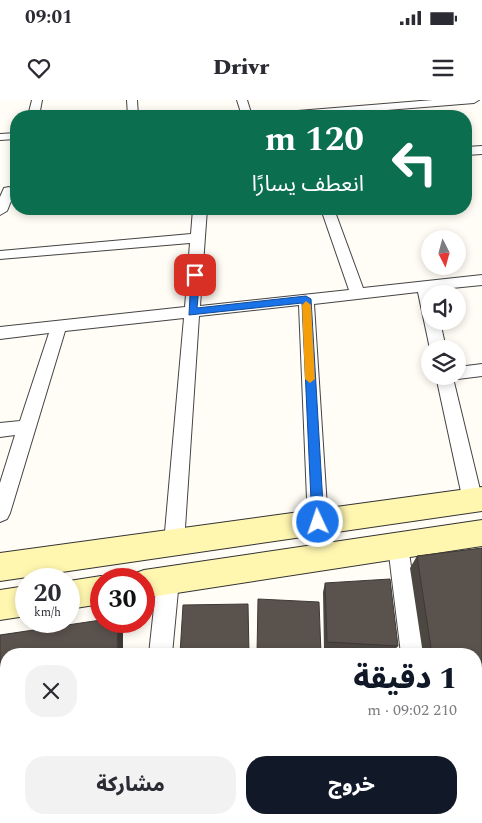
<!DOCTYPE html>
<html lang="ar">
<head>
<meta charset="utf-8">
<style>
  body { margin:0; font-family:Spectral,"Noto Sans Arabic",serif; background:#f2f2f3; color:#2b2b33; direction:rtl; height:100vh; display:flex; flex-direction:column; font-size:19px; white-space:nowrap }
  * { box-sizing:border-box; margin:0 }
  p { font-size:16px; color:#7c7c81 }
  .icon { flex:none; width:28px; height:28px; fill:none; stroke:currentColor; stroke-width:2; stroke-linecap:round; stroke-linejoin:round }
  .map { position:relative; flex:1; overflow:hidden; direction:ltr }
  .panel { position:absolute; left:0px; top:548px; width:482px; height:176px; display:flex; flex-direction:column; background:#fff; border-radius:20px 20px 0 0; box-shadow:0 2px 8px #0003; direction:rtl }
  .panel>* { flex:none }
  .hud { position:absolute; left:10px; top:10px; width:462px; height:105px; border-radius:20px; box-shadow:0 2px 8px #0003; direction:rtl; background:#0b6e4f; color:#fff; overflow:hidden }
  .needle { width:32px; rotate:174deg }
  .controls { position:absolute; left:421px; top:130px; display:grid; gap:10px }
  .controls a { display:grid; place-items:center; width:45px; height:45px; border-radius:50%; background:#fff; box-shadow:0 2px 8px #0003; font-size:25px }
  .speed { position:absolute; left:15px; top:468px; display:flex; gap:10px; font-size:25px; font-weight:700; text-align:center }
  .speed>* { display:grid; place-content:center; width:65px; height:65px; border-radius:50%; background:#fff; box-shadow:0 2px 8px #0003; line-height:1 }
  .speed small { font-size:12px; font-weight:400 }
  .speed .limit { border:8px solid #d22; background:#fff; color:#111 }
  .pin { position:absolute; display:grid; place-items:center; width:42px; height:42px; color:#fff; margin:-21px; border-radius:10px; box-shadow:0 2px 8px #0006 }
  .me { position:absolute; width:55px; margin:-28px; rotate:357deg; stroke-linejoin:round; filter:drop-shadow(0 0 4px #0008) }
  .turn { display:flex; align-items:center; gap:18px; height:105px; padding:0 25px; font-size:22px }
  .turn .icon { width:65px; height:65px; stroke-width:2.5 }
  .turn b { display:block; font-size:35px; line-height:42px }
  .round { display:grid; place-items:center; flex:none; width:52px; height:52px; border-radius:20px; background:#f2f2f3 }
  .summary { display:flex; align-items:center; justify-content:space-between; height:85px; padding:0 25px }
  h1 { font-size:30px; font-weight:800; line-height:38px; color:#111827 }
  .action { display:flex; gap:10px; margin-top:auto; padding:10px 25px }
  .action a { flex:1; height:58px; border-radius:20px; background:#111827; color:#fff; font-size:20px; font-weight:800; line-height:58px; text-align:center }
  .action a+a { background:#f2f2f3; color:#2b2b33 }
  .status { display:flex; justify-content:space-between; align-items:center; height:35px; padding:0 25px; background:#fff; direction:ltr }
  .status svg { height:14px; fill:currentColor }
  header { display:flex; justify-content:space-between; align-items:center; height:65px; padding:0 25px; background:#fff; font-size:22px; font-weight:800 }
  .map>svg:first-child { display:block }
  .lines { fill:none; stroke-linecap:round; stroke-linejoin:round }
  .street-casing { stroke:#444; stroke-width:2 }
  .secondary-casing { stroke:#333; stroke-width:2 }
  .street { fill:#fff; fill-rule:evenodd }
  .secondary { fill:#fff6b0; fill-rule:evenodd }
  .wall { fill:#4d4742 }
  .shaded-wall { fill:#3f3936 }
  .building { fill:#5a524d; stroke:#3f3936 }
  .route { fill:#1a73e8; stroke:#114b97 }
  .slow { fill:#f59e0b }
</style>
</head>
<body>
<div class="status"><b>09:01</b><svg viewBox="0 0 49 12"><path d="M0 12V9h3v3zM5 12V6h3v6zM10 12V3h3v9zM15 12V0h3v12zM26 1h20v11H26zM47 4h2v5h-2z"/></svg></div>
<header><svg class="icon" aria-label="menu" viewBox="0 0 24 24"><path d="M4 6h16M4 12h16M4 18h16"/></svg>Drivr<svg class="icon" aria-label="heart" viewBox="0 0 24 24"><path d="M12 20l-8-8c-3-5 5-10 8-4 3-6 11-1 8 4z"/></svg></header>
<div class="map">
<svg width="482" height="723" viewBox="0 0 482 723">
  <rect width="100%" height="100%" fill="#fffdf5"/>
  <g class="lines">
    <g class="street-casing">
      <path id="street" d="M32,0H42L39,16H28Z
        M127,0H137L138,16H128Z
        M237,0H247L252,16H242Z
        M433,0H479L474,3L312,16H267L273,13Z
        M16,33V39L0,40V34Z
        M482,46V54L466,55V47Z
        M9,87L15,91L7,111L0,115V97L4,88Z
        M193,109H207L200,206L349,190L321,109H334L363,188L482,175V185L432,190L433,194H430V221H440L446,249H430C426,229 422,212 418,192L314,204L328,423L325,429L318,432L311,429L308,423L299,205L199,216L184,443L181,450L174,452L167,450L164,443L184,218L65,231L10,413L7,419L0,422V383L15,335L0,337V323L20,321L49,233L0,239V227L185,207L190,143L0,159V151L191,134Z
        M482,264V276L458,279L453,278L482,398L480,407L473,410L466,407L463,401L436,276H458V267Z
        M398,437L405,439L408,446L424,554H401L388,446L391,439Z
        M168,470L176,473L179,480L172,554H149L157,480L160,473Z
        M6,702V718H18L16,723H0V703Z
        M130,718H156V723H130Z
        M423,718H449L450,723H424Z"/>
    </g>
    <g class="secondary-casing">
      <path id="secondary" d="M482,387V411L0,481V453Z
        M482,420V446L144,498V479H131L133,474L144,470Z
        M101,476L109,479H101V504L69,509V481Z
        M26,486V516L0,520V490Z"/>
    </g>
    <use href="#street" class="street"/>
    <use href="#secondary" class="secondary"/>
  </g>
  <path class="wall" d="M482,448V648H476V554H423L410,468L417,456Z
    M325,483L398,546L392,553L324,549L323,492Z
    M101,521H120L123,527L6,554V703L0,704V535Z"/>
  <path class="shaded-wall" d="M118,521H120L123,527V554H117Z"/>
  <path class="building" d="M482,448V643H476V554H432L417,456Z
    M390,479L398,546L327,542L325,483Z
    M258,499L319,502L321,554H257Z
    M248,504L249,554H180L183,505Z
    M101,520V521H118L117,554H6V699L0,700V535Z"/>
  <path class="route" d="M195,172L200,175L197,208L306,196L311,199L324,422L322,426L318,428L313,426L312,422L302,203L189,215L191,175Z"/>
  <path class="slow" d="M306,201L311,205L315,279L310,283L305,279L302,205Z"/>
</svg>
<div class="controls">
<a><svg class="needle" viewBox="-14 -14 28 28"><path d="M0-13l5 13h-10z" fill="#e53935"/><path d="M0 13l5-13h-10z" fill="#7c7c81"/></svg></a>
<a><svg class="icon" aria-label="sound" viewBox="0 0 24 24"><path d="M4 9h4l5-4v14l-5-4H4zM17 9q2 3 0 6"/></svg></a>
<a><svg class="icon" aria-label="layers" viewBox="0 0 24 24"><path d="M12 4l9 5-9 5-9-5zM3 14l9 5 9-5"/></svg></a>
</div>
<div class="speed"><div>20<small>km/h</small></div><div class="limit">30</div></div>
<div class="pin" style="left:195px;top:175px;background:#d93025"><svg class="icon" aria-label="arrive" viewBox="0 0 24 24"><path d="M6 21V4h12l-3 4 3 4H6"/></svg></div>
<svg class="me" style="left:318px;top:422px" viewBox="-20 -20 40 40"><circle r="17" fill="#1a73e8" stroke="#fff" stroke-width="3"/><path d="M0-11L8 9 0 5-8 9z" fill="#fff"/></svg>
<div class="hud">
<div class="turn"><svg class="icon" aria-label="left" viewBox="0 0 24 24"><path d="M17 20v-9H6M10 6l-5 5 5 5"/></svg><div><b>120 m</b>انعطف يسارًا</div></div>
</div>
<section class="panel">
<div class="summary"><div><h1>1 دقيقة</h1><p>210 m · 09:02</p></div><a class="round"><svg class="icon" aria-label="close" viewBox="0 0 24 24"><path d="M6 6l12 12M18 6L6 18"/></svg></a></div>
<div class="action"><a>خروج</a><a>مشاركة</a></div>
</section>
</div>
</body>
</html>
